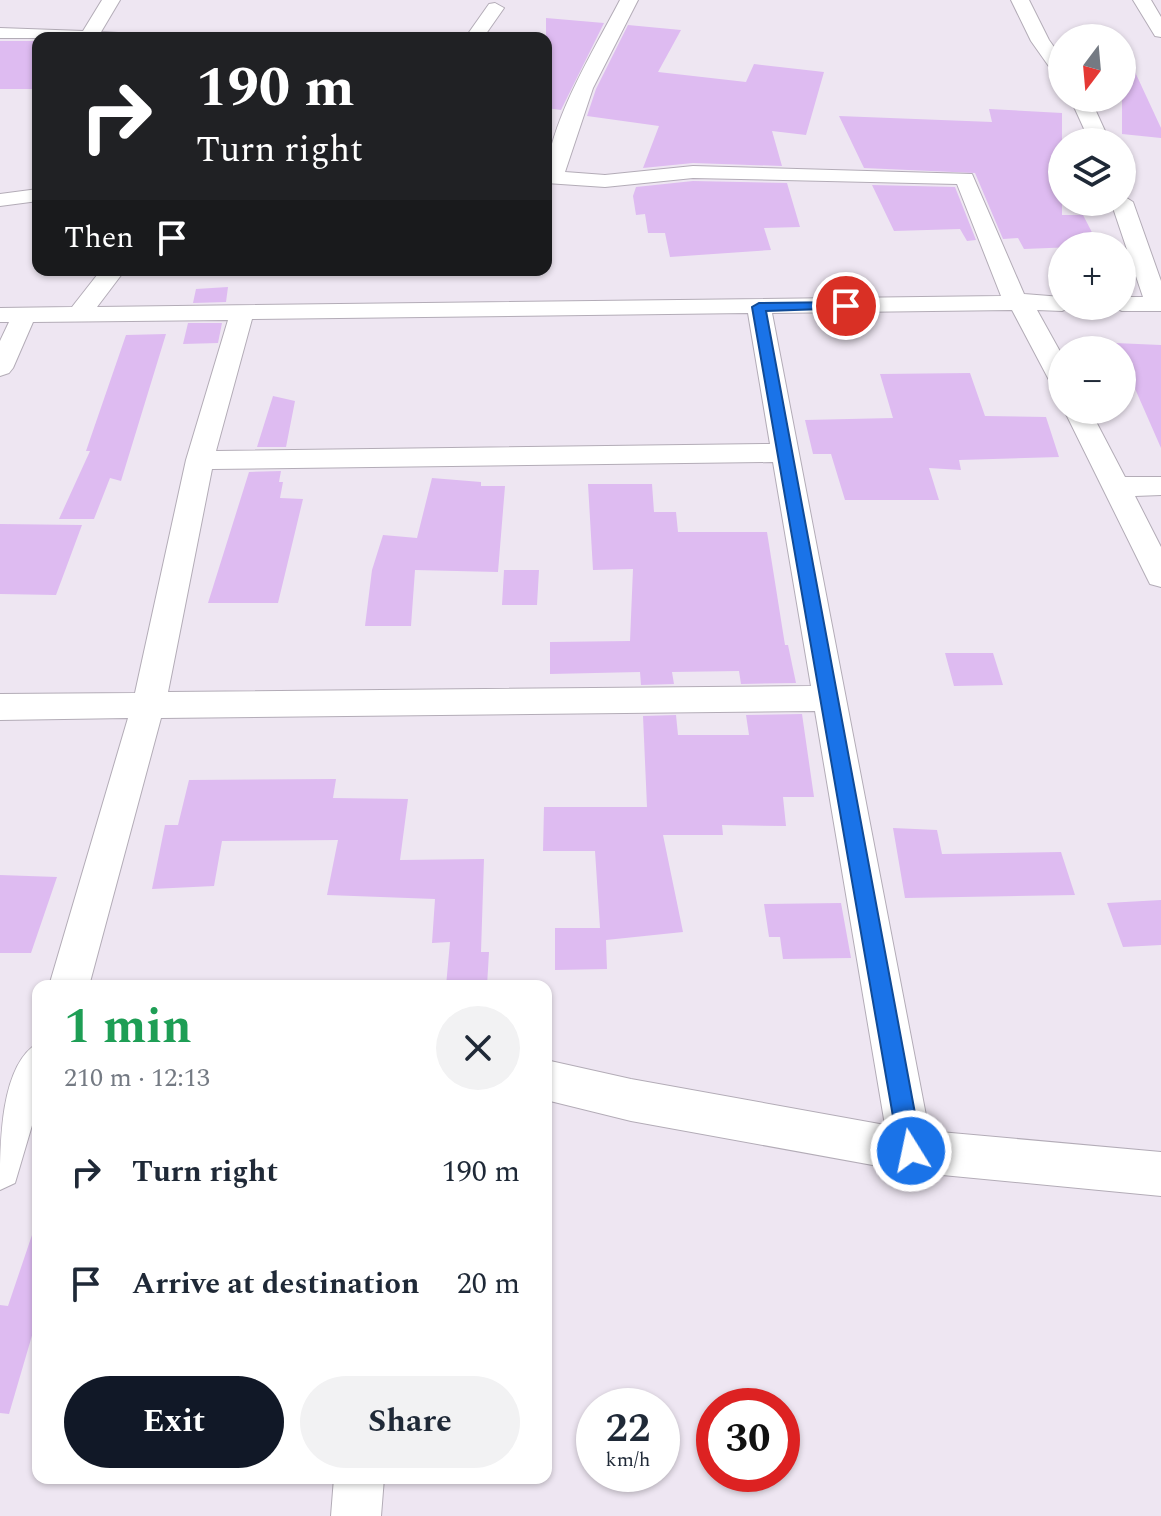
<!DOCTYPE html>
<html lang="en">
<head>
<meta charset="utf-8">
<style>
  body { margin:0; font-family:Spectral,serif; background:#f2f2f3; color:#1f2937; height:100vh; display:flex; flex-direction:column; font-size:30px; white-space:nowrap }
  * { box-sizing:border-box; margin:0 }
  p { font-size:26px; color:#747a83 }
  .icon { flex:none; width:44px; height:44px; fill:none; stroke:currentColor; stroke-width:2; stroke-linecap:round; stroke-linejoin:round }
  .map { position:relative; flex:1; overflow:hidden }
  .details { position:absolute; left:32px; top:980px; width:520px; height:504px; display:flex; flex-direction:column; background:#fff; border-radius:16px; box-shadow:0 2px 6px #0004 }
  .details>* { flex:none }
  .guide { position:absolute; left:32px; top:32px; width:520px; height:244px; border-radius:16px; box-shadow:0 2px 6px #0004; background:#202124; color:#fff; overflow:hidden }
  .needle { width:52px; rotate:196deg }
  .fabs { position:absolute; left:1048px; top:24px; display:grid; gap:16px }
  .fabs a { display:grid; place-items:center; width:88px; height:88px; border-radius:50%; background:#fff; box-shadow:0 2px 6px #0004; font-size:40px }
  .speed { position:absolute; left:576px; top:1388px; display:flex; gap:16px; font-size:40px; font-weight:700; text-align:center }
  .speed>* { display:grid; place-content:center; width:104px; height:104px; border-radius:50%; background:#fff; box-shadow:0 2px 6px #0004; line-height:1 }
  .speed small { font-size:20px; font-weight:400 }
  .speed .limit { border:12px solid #d22; background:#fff; color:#111 }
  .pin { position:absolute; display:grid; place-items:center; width:68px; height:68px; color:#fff; margin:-34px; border:4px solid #fff; border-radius:50%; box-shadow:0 2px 8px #0007 }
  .me { position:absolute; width:88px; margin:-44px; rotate:350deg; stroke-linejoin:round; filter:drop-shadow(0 0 6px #0008) }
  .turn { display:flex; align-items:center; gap:28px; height:168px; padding:0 32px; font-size:36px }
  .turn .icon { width:104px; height:104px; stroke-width:2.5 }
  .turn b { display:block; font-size:56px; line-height:68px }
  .then { display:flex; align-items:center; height:76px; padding:0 32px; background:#0003; gap:16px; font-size:30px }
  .round { display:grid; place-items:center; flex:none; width:84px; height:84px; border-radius:42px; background:#f2f2f3 }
  .summary { display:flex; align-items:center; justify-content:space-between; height:136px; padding:0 32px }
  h1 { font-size:48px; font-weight:700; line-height:60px; color:#1e9e55 }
  .primary-button { display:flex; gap:16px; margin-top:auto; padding:16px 32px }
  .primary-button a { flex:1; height:92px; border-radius:48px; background:#111827; color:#fff; font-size:32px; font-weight:700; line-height:92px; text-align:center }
  .primary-button a+a { background:#f2f2f3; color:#1f2937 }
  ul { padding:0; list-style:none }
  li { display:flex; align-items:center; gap:24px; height:112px; padding:0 32px }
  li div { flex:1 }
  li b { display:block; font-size:30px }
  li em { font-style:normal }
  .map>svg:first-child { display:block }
  .building { fill:#debbf1 }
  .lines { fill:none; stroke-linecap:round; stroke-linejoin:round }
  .minor-casing { stroke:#b3acb7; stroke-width:2 }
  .minor { fill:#fff; fill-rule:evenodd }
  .route { fill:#1a73e8; stroke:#114b97; stroke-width:2 }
</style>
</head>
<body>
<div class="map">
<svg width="1161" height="1516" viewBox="0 0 1161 1516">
  <rect width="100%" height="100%" fill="#eee6f2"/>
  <path class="building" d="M546,18L604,23L561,110L546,108Z
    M628,25L681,30L658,72L746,82L754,64L824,72L806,135L772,131L782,166L693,163L643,168L659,126L587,116L596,89Z
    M0,41H38V89H0Z
    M1122,44L1161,128V138L1122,134Z
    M989,109L1062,113V215H1083L1099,246L1024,249L1018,238L1003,239L975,173L864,168L839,116L992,122Z
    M693,181L787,183L800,227L764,228L771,250L670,257L665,233H648L645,214L636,215L633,196L636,187Z
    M872,185L955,187L976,240L967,241L960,229L894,231Z
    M228,287L226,302L193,303L196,289Z
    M188,323H222L218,343L183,344Z
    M166,334L121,481L110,478L94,519H59L90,451H86L126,335Z
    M1115,343L1161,345V448L1122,359V350H1118Z
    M970,373L985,416L1046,417L1059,457L959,460L961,470L929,468L939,500H845L831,454H813L805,420L893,418L880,374Z
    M273,396L295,401L286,447H257Z
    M281,471L279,482H283L280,498L303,499L278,603H208L249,472Z
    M432,478L481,482V486H505L498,572L415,570L411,626H365L372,570L383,535L417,538Z
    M588,484H652L654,512H676L678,532H767L785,645H788L796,683L741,684L739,671L672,672L674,684L641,685L640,672L550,674V642L630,641L633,569L593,570Z
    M0,524L82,525L56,595L0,594Z
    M504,570H539L537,605H502Z
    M945,653H993L1003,685L954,686Z
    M802,714L814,797H783L786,826L722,825L723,835H663L683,932L606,940L607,969L555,970V928H600L595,851H543L544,807H647L643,716L676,715L678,735H749L746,715Z
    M336,779L333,798L408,799L400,860L484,859L481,952H489L487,986H446L450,942L432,943L435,899L327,895L338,840L222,841L214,886L152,889L165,825H178L189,780Z
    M893,828L937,830L942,854L1061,852L1075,895L905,898Z
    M0,875L57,877L31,953H0Z
    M1161,900V945L1123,947L1107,903Z
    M841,903L851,958L783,959L780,937H769L764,904Z
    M32,1235L38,1236V1315L9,1414L0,1413V1305L8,1306Z"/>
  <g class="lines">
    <g class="minor-casing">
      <path id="minor" d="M102,0H120L101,32L118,33L127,38H0V28L83,31Z
        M620,0H638L593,88L565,172L605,175L693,166L972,174L1024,294L1062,297V306H1073L1062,311L1037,310L1062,355V388L1053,386L1049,380L1012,310L772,313L929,1131L1161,1152V1196L911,1172L631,1121L546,1100V1060L631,1079L885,1125L815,711L161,718L89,986H49L128,718L0,720V694L135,693L186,460L228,320L33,322L13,368L9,373L0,376V341L9,322H0V308L72,307L101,270H125L97,307L1001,296L957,184L693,178L605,187L546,183C546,127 594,50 620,0ZM748,313L770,444L216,451L252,319ZM773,462L811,686L168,692L212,469Z
        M1011,0H1029L1049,40L1062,58V77L1055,75L1031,41Z
        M1133,0H1151L1161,17V37L1155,36Z
        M495,3L504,8L483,38H465L489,4Z
        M1070,98H1090L1110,142H1090Z
        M38,189V201L0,206V194Z
        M1122,195L1133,202L1161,281V311H1122L1111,306H1122V297H1143L1111,202H1122Z
        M1064,410H1090L1125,477H1161V495L1135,496L1161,547V587L1150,584L1146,576Z
        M38,1043V1105L15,1183L0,1190C0,1143 0,1065 38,1043Z
        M334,1478H384L381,1516H331Z"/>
    </g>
    <use href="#minor" class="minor"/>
  </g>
  <path class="route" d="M846,302L850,303V308L766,311L922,1151L919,1159L911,1162L903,1159L899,1151L752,307L759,303Z"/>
</svg>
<div class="fabs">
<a><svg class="needle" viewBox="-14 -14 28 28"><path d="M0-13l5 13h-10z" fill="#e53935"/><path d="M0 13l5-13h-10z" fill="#747a83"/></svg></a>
<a><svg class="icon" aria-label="layers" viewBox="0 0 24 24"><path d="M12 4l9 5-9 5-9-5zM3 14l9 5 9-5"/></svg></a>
<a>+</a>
<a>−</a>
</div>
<div class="speed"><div>22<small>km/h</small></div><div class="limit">30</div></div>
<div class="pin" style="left:846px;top:306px;background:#d93025"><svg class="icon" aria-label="arrive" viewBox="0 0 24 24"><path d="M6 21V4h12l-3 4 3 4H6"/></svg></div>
<svg class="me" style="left:911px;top:1151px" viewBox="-20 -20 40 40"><circle r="17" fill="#1a73e8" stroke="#fff" stroke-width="3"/><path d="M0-11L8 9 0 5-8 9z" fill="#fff"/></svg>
<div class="guide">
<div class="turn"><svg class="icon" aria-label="right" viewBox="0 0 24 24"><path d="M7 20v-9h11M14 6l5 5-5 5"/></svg><div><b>190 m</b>Turn right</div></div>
<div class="then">Then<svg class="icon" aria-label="arrive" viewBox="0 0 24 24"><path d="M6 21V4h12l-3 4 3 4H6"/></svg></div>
</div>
<section class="details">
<div class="summary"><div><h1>1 min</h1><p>210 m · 12:13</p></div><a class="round"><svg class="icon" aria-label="close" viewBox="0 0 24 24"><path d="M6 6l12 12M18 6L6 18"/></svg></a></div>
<ul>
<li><svg class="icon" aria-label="right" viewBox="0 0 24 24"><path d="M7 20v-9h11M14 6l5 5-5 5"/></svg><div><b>Turn right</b></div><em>190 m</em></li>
<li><svg class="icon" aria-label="arrive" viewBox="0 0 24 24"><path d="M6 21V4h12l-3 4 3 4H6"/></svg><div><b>Arrive at destination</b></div><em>20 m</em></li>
</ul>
<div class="primary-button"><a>Exit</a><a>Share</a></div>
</section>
</div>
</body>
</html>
